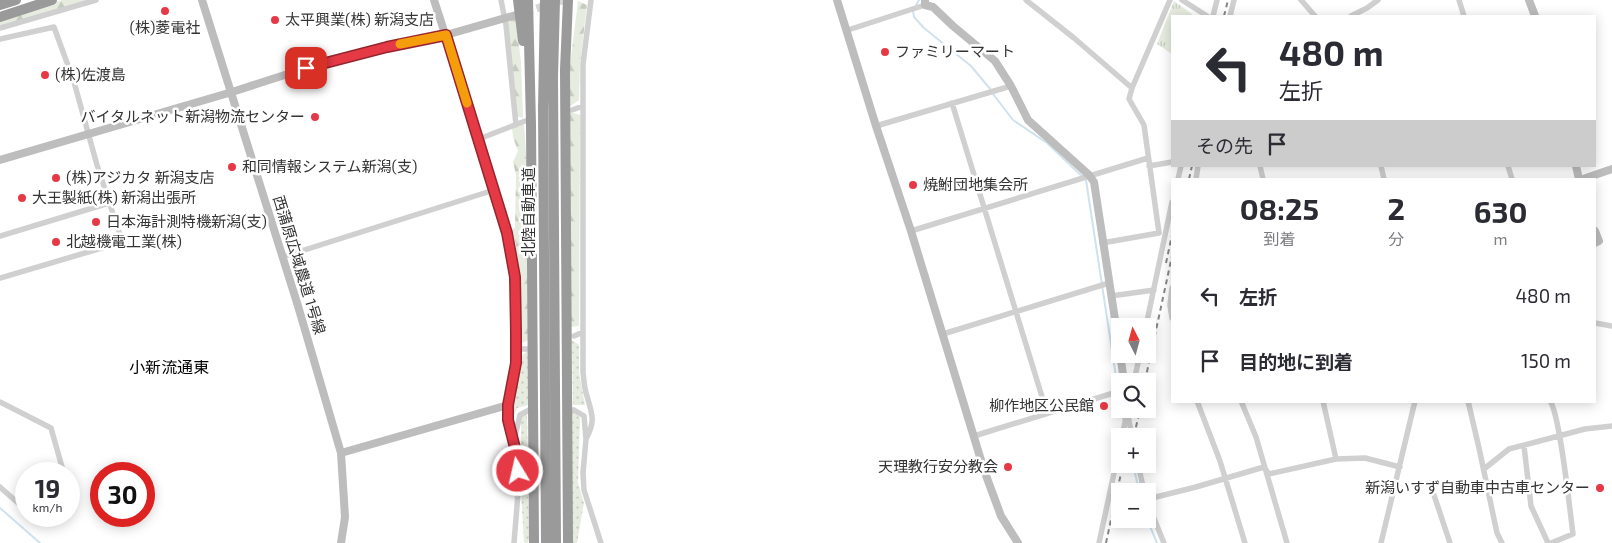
<!DOCTYPE html>
<html lang="ja">
<head>
<meta charset="utf-8">
<style>
  body { margin:0; font-family:"Exo 2","Noto Sans JP",sans-serif; background:#f7f7f7; color:#2b2b33; height:100vh; display:flex; flex-direction:column; font-size:19px; white-space:nowrap }
  * { box-sizing:border-box; margin:0 }
  p { font-size:16px; color:#7c7c81 }
  .icon { flex:none; width:28px; height:28px; fill:none; stroke:currentColor; stroke-width:2; stroke-linecap:round; stroke-linejoin:round }
  .map { position:relative; flex:1; overflow:hidden }
  .details { position:absolute; left:1171px; top:178px; width:425px; height:225px; display:flex; flex-direction:column; background:#fff; border-radius:0px; box-shadow:0 2px 12px #0003 }
  .details>* { flex:none }
  .guide { position:absolute; left:1171px; top:15px; width:425px; height:152px; border-radius:0px; box-shadow:0 2px 12px #0003; background:#fff; color:#2b2b33; overflow:hidden }
  .needle { width:32px; rotate:354deg }
  .fabs { position:absolute; left:1111px; top:318px; display:grid; gap:10px }
  .fabs a { display:grid; place-items:center; width:45px; height:45px; border-radius:0px; background:#fff; box-shadow:0 2px 12px #0003; font-size:25px }
  .speed { position:absolute; left:15px; top:462px; display:flex; gap:10px; font-size:25px; font-weight:700; text-align:center }
  .speed>* { display:grid; place-content:center; width:65px; height:65px; border-radius:50%; background:#fff; box-shadow:0 2px 12px #0003; line-height:1 }
  .speed small { font-size:12px; font-weight:400 }
  .speed .limit { border:8px solid #d22; background:#fff; color:#111 }
  .pin { position:absolute; display:grid; place-items:center; width:42px; height:42px; color:#fff; margin:-21px; border-radius:10px; box-shadow:0 2px 8px #0006 }
  .me { position:absolute; width:55px; margin:-28px; rotate:351deg; stroke-linejoin:round; filter:drop-shadow(0 0 4px #0008) }
  .turn { display:flex; align-items:center; gap:18px; height:105px; padding:0 25px; font-size:22px }
  .turn .icon { width:65px; height:65px; stroke-width:2.5 }
  .turn b { display:block; font-size:35px; line-height:42px }
  .then { display:flex; align-items:center; height:48px; padding:0 25px; background:#0003; gap:10px; font-size:19px }
  .eta { display:flex; justify-content:space-evenly; align-items:center; height:85px; text-align:center }
  .eta b { font-size:30px; font-weight:700; line-height:35px }
  ul { padding:0; list-style:none }
  li { display:flex; align-items:center; gap:15px; height:65px; padding:0 25px }
  li div { flex:1 }
  li b { display:block; font-size:19px }
  li em { font-style:normal }
  .map>svg:first-child { display:block }
  .grass { fill:url(#grass-dots) }
  .forest { fill:url(#forest-firs) }
  .park { fill:url(#park-tufts) }
  .lines { fill:none; stroke-linecap:round; stroke-linejoin:round }
  .stream { stroke:#cfe2ee; stroke-width:2 }
  .secondary-tunnel { stroke:#d6d6d6; stroke-width:8; stroke-dasharray:8 4; stroke-linecap:butt }
  .street { stroke:#d0d0d0; stroke-width:5.5 }
  .secondary { stroke:#bdbdbd; stroke-width:8 }
  .highway { stroke:#9a9a9a; stroke-width:10 }
  .rail { stroke:#888; stroke-width:2; stroke-dasharray:5 4; stroke-linecap:butt }
  .route-casing { stroke:#96252e; stroke-width:12 }
  .route { stroke:#e63946; stroke-width:9 }
  .slow { stroke:#f59e0b; stroke-width:9 }
  .poi-dot { fill:#e63946; stroke:#fff; stroke-width:2 }
  .labels { text-anchor:middle; stroke-width:5; stroke-linejoin:round; paint-order:stroke }
  .poi-label { font-size:15px; fill:#333; stroke:#fff; text-anchor:start }
  .street-label { font-size:15px; fill:#333; stroke:#fff }
  .neighbourhood-label { font-size:16px; fill:#000; stroke:#fff }
</style>
</head>
<body>
<div class="map">
<svg width="1612" height="543" viewBox="0 0 1612 543">
  <defs>
    <pattern id="grass-dots" width="8" height="8" patternUnits="userSpaceOnUse" patternTransform="scale(1.25)"><rect width="8" height="8" fill="#e6ecdf"/><path d="M2 2h.1M6 6h.1" fill="none" stroke="#c6cbc0" stroke-width="1.8" stroke-linecap="round"/></pattern>
    <pattern id="forest-firs" width="22" height="20" patternUnits="userSpaceOnUse" patternTransform="scale(1.25)"><rect width="22" height="20" fill="#e6ecdf"/><path d="M5 1l3.5 6h-7zM16 11l3.5 6h-7z" fill="#c6cbc0"/></pattern>
    <pattern id="park-tufts" width="24" height="20" patternUnits="userSpaceOnUse" patternTransform="scale(1.25)"><rect width="24" height="20" fill="#e6ecdf"/><path d="M3 7l-1-3M5 7V3M7 7l1-3M15 17l-1-3M17 17v-4M19 17l1-3" fill="none" stroke="#c6cbc0"/></pattern>
  </defs>
  <rect width="100%" height="100%" fill="#fff"/>
  <path class="grass" d="M572,340L579,345V373L585,405H573Z
    M526,352H529L528,405L517,408L511,423L512,400L516,376L519,374V359Z
    M527,411L529,539L528,543H524L521,490V417Z
    M572,411L578,415L580,418L578,483L584,503L577,543H573L572,528Z"/>
  <path class="forest" d="M62,0H89L0,26V21Z
    M578,1L587,5L580,63L579,100L569,107L570,66Z
    M516,17L521,63L523,118L515,116L507,22Z
    M570,112L580,115L579,326L571,327Z
    M524,124L528,181V340L522,343L518,335L514,258L516,244L512,229L515,228L516,175L513,162L518,151L513,137L512,128Z"/>
  <path class="park" d="M1174,1L1192,14V16H1172V54L1157,44Z"/>
  <g class="lines">
    <path class="stream" d="M916,5L919,0
      M913,11L914,17L924,28L971,66L991,90
      M993,94L1013,120L1047,143L1086,180L1120,403
      M1121,409L1123,419
      M1133,464L1139,491
      M0,508L40,543
      M1147,519L1157,543"/>
    <path class="secondary-tunnel" d="M525,12L564,0"/>
    <path class="street" d="M501,0L506,25L516,125
      M1026,0L1074,38L1132,88
      M1182,0L1207,16
      M1301,0L1315,16
      M1459,0L1464,16
      M1213,16L1217,0
      M1230,16L1234,0
      M1351,16L1367,8L1378,0
      M0,28L96,0
      M848,30L925,5
      M0,39L54,27L74,82L97,165L120,235L112,245L0,278
      M952,103L1047,413
      M572,110L583,106
      M876,126L1011,86
      M479,139L525,121
      M1149,166L1172,162
      M1260,166L1263,179
      M1381,166L1384,179
      M1508,166L1512,179
      M1178,179L1181,166
      M1196,179L1198,166
      M911,231L1148,158
      M0,236L109,203
      M1102,243L1159,233L1144,125L1129,99L1132,88L1170,0
      M282,257L494,190
      M1172,288L1170,305L1172,318
      M1111,296L1154,290
      M1595,323L1612,326
      M1146,326L1172,202
      M943,334L1109,283
      M574,336L583,332
      M516,349H529
      M1134,381L1140,354
      M1197,401L1220,461L1245,543
      M1241,401L1256,437L1287,543
      M1323,401L1336,459
      M1468,401L1479,448L1497,533L1502,543
      M1550,401C1560,414 1570,512 1573,534L1551,543
      M0,402L51,428L64,474
      M508,405C507,427 514,438 517,458C520,486 516,515 514,543
      M574,410L584,416L586,439L583,473L584,490L601,543
      M1128,416L1132,436
      M974,436L1120,391
      M1122,436L1128,409
      M511,437L515,436L520,415L529,410
      M586,439C596,420 592,415 587,396C584,388 584,380 583,372V64L591,0
      M1524,446L1531,506L1548,543
      M1138,464L1144,491
      M1484,469L1509,449L1585,429L1612,426
      M1430,483L1450,543
      M0,487L18,503H26
      M1148,499L1196,487L1264,467L1269,474L1336,459L1365,458L1400,467
      M1148,504L1164,543
      M1099,543L1120,445
      M1381,543L1415,401"/>
    <path class="secondary" d="M202,0L298,306L341,453L345,517L341,543
      M837,0L876,126L911,231L984,470L1001,516L1018,543
      M925,0V5L933,7L953,26L995,61L1011,86L1028,120L1089,175L1094,182L1120,352
      M1529,0L1535,16
      M0,160L232,92L325,62L387,47L446,35L516,15
      M1576,166L1579,179
      M1583,179L1612,169
      M1595,231L1599,241L1595,243
      M1120,354L1124,381
      M341,453L508,405L516,363L515,277L511,253L507,233L479,139L434,0"/>
    <path class="highway" d="M518,0L523,41
      M528,0L531,124L534,543
      M545,0L543,108L546,543
      M555,0L553,77L556,543
      M568,0L565,70L568,543
      M0,5L16,0
      M0,17L52,0"/>
    <path class="rail" d="M1224,16L1228,0
      M1189,179L1192,166
      M1166,263L1172,235
      M1145,381L1172,256
      M1134,436L1140,409
      M1106,543L1123,464"/>
  </g>
  <g class="lines">
    <g class="route-casing">
      <path id="route" d="M306,68L387,47L446,35L507,233L515,277L516,332V363L508,405V420L517,456L518,471"/>
    </g>
    <use href="#route" class="route"/>
    <path class="slow" d="M400,44L446,35L467,103"/>
  </g>
  <g class="poi-dot">
    <circle cx="165" cy="11" r="5"/>
    <circle cx="275" cy="20" r="5"/>
    <circle cx="885" cy="52" r="5"/>
    <circle cx="45" cy="75" r="5"/>
    <circle cx="315" cy="117" r="5"/>
    <circle cx="232" cy="167" r="5"/>
    <circle cx="56" cy="178" r="5"/>
    <circle cx="913" cy="185" r="5"/>
    <circle cx="22" cy="198" r="5"/>
    <circle cx="96" cy="222" r="5"/>
    <circle cx="56" cy="242" r="5"/>
    <circle cx="1104" cy="406" r="5"/>
    <circle cx="1008" cy="467" r="5"/>
    <circle cx="1600" cy="488" r="5"/>
  </g>
  <g class="labels">
    <g class="poi-label">
      <text x="285" y="25">太平興業(株) 新潟支店</text>
      <text x="165" y="33" text-anchor="middle">(株)菱電社</text>
      <text x="895" y="57">ファミリーマート</text>
      <text x="55" y="80">(株)佐渡島</text>
      <text x="305" y="122" text-anchor="end">バイタルネット新潟物流センター</text>
      <text x="242" y="172">和同情報システム新潟(支)</text>
      <text x="66" y="183">(株)アジカタ 新潟支店</text>
      <text x="923" y="190">焼鮒団地集会所</text>
      <text x="32" y="203">大王製紙(株) 新潟出張所</text>
      <text x="106" y="227">日本海計測特機新潟(支)</text>
      <text x="66" y="247">北越機電工業(株)</text>
      <text x="1094" y="411" text-anchor="end">柳作地区公民館</text>
      <text x="998" y="472" text-anchor="end">天理教行安分教会</text>
      <text x="1590" y="493" text-anchor="end">新潟いすず自動車中古車センター</text>
    </g>
    <g class="street-label">
      <text transform="translate(529 212) rotate(-90)" y="5">北陸自動車道</text>
      <text transform="translate(299 265) rotate(73)" y="5">西蒲原広域農道 1号線</text>
    </g>
    <g class="neighbourhood-label">
      <text x="169" y="373">小新流通東</text>
    </g>
  </g>
</svg>
<div class="fabs">
<a><svg class="needle" viewBox="-14 -14 28 28"><path d="M0-13l5 13h-10z" fill="#e53935"/><path d="M0 13l5-13h-10z" fill="#7c7c81"/></svg></a>
<a><svg class="icon" aria-label="search" viewBox="0 0 24 24"><circle cx="10" cy="10" r="6"/><path d="M15 15l6 6"/></svg></a>
<a>+</a>
<a>−</a>
</div>
<div class="speed"><div>19<small>km/h</small></div><div class="limit">30</div></div>
<div class="pin" style="left:306px;top:68px;background:#d93025"><svg class="icon" aria-label="arrive" viewBox="0 0 24 24"><path d="M6 21V4h12l-3 4 3 4H6"/></svg></div>
<svg class="me" style="left:518px;top:471px" viewBox="-20 -20 40 40"><circle r="17" fill="#e63946" stroke="#fff" stroke-width="3"/><path d="M0-11L8 9 0 5-8 9z" fill="#fff"/></svg>
<div class="guide">
<div class="turn"><svg class="icon" aria-label="left" viewBox="0 0 24 24"><path d="M17 20v-9H6M10 6l-5 5 5 5"/></svg><div><b>480 m</b>左折</div></div>
<div class="then">その先<svg class="icon" aria-label="arrive" viewBox="0 0 24 24"><path d="M6 21V4h12l-3 4 3 4H6"/></svg></div>
</div>
<section class="details">
<div class="eta">
<div><b>08:25</b><p>到着</p></div>
<div><b>2</b><p>分</p></div>
<div><b>630</b><p>m</p></div>
</div>
<ul>
<li><svg class="icon" aria-label="left" viewBox="0 0 24 24"><path d="M17 20v-9H6M10 6l-5 5 5 5"/></svg><div><b>左折</b></div><em>480 m</em></li>
<li><svg class="icon" aria-label="arrive" viewBox="0 0 24 24"><path d="M6 21V4h12l-3 4 3 4H6"/></svg><div><b>目的地に到着</b></div><em>150 m</em></li>
</ul>
</section>
</div>
</body>
</html>
